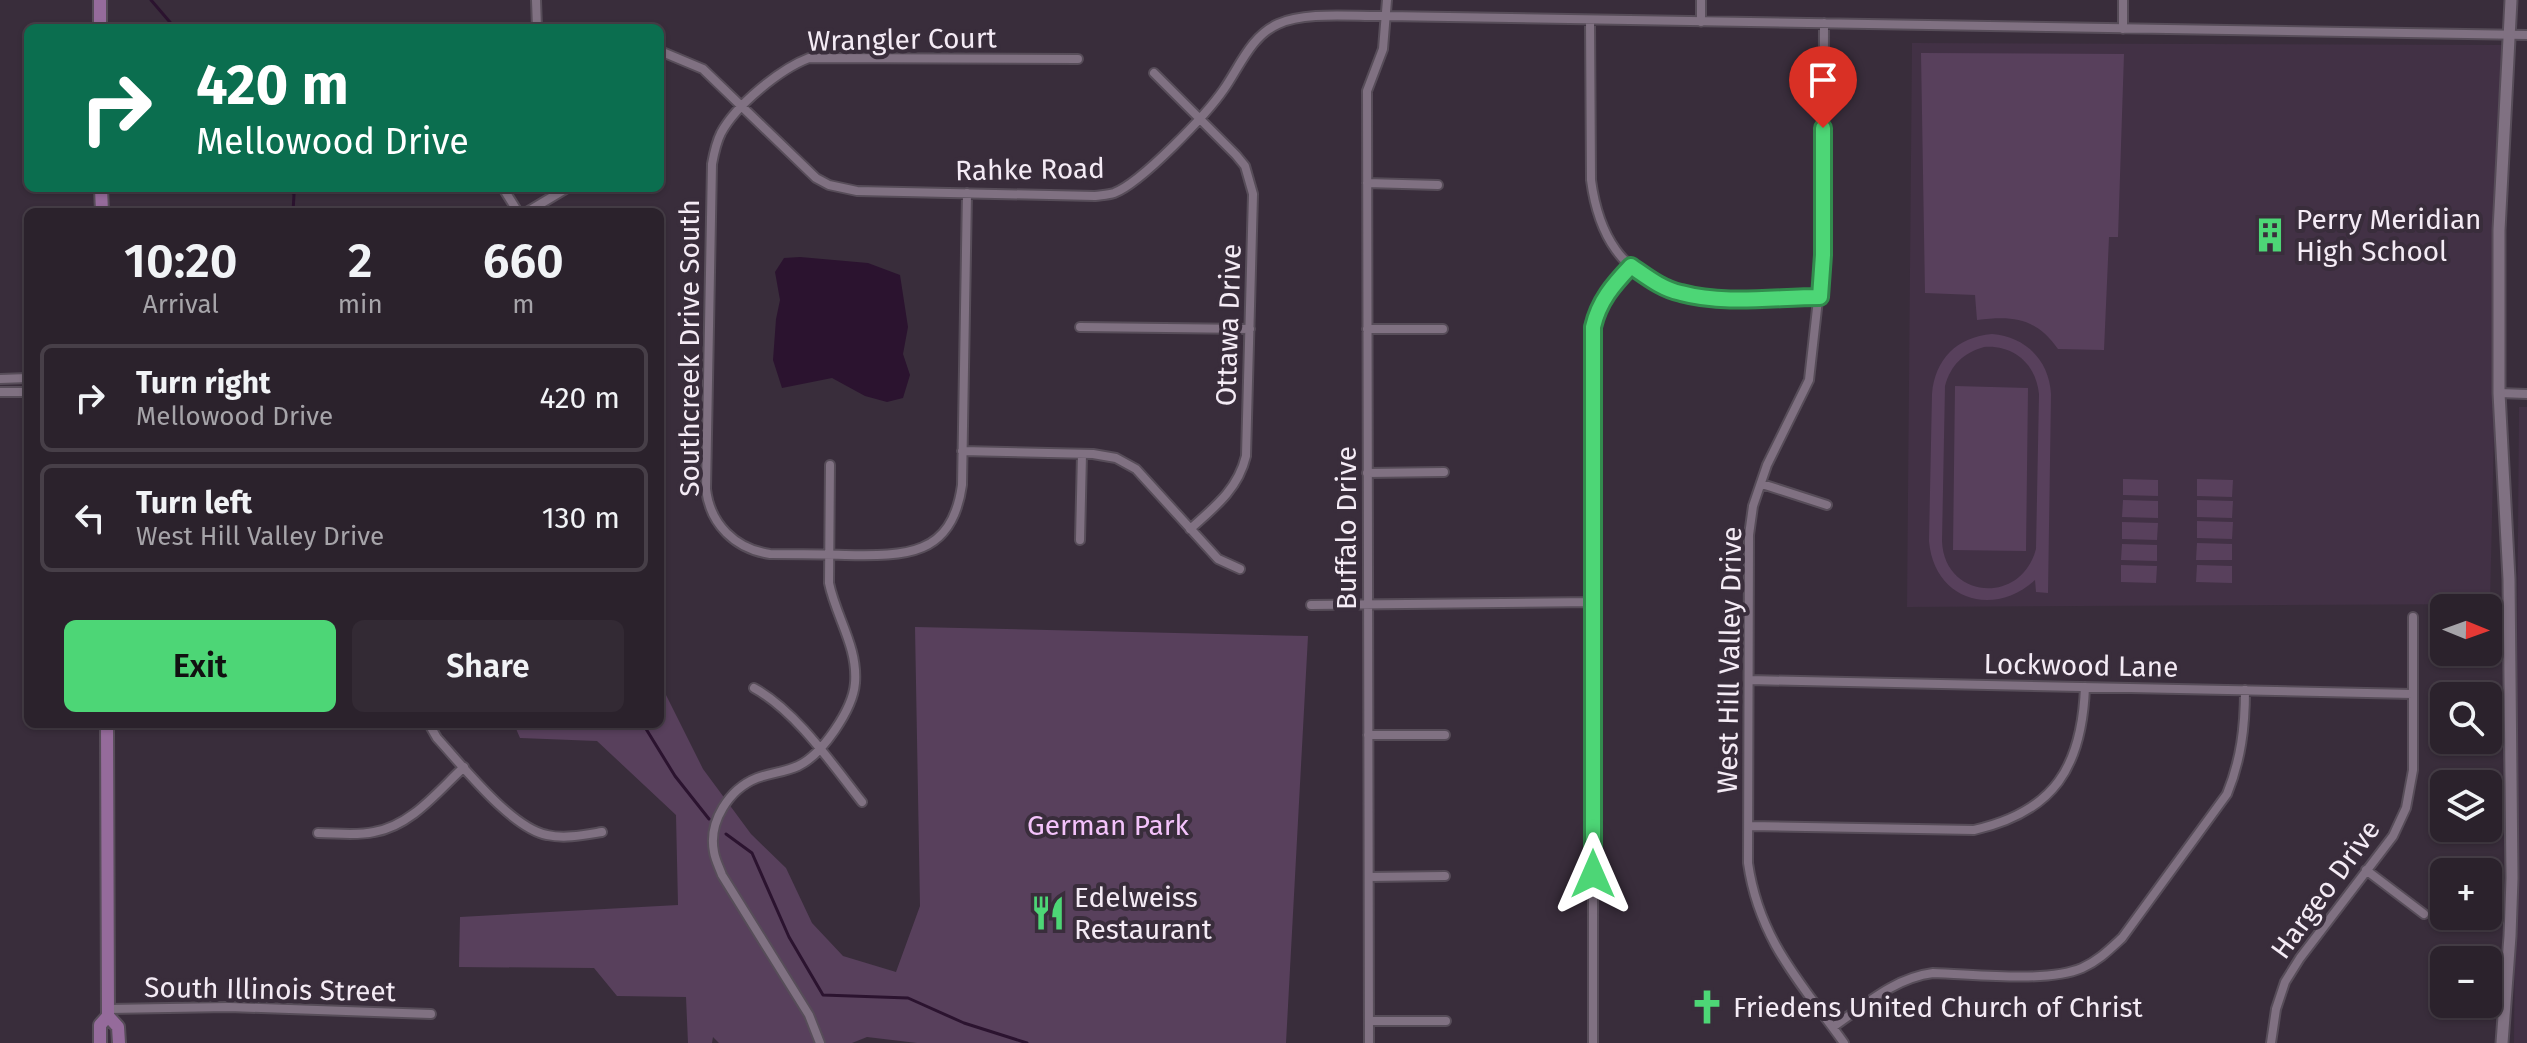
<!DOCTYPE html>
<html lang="en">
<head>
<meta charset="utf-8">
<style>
  body { margin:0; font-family:"Fira Sans",sans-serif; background:#332a34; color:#f1f3f6; height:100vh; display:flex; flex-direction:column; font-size:30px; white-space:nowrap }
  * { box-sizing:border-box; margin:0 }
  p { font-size:26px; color:#a6a4a9 }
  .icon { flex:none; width:44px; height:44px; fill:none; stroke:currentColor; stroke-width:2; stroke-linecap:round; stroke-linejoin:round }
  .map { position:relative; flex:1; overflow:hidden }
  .panel { position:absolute; left:24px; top:208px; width:640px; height:520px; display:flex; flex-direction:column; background:#2b222c; border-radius:12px; box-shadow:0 2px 6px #0004,0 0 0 2px #473f48 }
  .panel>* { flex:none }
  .guide { position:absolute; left:24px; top:24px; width:640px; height:168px; border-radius:12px; box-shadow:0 2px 6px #0004,0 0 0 2px #473f48; background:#0b6e4f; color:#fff; overflow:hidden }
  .needle { width:52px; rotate:91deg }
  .controls { position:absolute; left:2430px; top:594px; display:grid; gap:16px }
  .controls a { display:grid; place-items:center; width:72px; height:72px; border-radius:12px; background:#2b222c; box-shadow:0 2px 6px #0004,0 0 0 2px #473f48; font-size:40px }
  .pin { position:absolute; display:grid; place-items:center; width:68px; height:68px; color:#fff; margin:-82px -34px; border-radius:50% 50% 50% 0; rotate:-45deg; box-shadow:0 0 8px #0007 }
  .pin .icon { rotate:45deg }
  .me { position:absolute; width:88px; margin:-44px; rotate:0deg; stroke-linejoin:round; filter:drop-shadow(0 0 6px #0008) }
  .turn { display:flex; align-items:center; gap:28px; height:168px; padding:0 40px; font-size:36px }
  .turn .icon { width:104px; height:104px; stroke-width:2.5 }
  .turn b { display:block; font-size:56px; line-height:68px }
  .eta { display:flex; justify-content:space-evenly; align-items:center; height:136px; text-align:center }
  .eta b { font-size:48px; font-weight:600; line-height:56px }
  .action { display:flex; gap:16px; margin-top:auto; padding:16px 40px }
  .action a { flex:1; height:92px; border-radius:12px; background:#4dd676; color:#111; font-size:32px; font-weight:600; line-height:92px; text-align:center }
  .action a+a { background:#332a34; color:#f1f3f6 }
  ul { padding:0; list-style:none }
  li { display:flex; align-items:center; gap:24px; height:108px; margin:0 16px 12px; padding:0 24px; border:4px solid #473f48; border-radius:12px }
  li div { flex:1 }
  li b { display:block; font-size:30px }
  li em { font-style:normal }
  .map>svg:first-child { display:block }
  .built { fill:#423145 }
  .green { fill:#58405c; fill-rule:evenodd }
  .water { fill:#2b132f }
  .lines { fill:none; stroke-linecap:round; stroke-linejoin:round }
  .stream { stroke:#2b132f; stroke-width:3 }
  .minor-casing { stroke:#574d59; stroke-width:12 }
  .secondary-casing { stroke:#574d59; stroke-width:15 }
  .primary-casing { stroke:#574d59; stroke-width:16 }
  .minor { stroke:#807182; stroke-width:8 }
  .secondary { stroke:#807182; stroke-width:11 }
  .primary { stroke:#956b9b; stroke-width:12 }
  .route-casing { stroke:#328b4d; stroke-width:20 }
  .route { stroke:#4dd676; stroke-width:14 }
  .labels { text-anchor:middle; stroke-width:8; stroke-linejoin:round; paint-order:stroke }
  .street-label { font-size:28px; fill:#f4ebf5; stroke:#392d3b }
  .poi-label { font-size:28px; fill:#f4ebf5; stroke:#392d3b; text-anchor:start }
  .park-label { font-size:28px; fill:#f4c3fb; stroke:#392d3b }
</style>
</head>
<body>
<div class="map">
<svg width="2527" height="1043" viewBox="0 0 2527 1043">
  <rect width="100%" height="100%" fill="#392d3b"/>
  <path class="built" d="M1912,43L2503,45L2490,604L1907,607Z
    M2519,407H2527V1043H2514Z"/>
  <path class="green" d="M1921,53L2124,54L2118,237H2109L2104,350L2058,349C2035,317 2013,316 1977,320L1975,295L1925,293Z
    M1992,334C2026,337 2049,360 2051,394L2048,593L2036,592L2035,580C1993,618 1934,600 1929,541L1932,394C1935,359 1957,337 1992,334ZM1984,347C2014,345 2036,364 2039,394L2036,549C2021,606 1944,599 1942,541L1945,386C1951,365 1963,353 1984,347Z
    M1955,386L2028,388L2026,551L1953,550Z
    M2123,479L2158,480V496L2123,495Z
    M2197,479L2233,480L2232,497L2197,496Z
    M2123,500L2158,501V518L2122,517Z
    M2197,500L2233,501L2232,518L2197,517Z
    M2197,521L2233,522L2232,539L2197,538Z
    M2122,522L2158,523L2157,540L2122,539Z
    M2197,543L2232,544V560H2196Z
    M2122,544L2157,545V561L2121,560Z
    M2121,565L2157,566L2156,583L2121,582Z
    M2197,565L2232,566V583L2196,582Z
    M915,627L1308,636L1286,1043H917L867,1037L852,1043H719L713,1037L712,1043H688L686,997L617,996L594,968L459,967L460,917L678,905L676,815L597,741L520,738L514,724H660V683L703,769L751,834L786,868L812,923L843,956L896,972L920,906Z"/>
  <path class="water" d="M800,257L868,263L900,275L908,327L903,354L910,375L903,398L887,402L865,396L832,378L782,388L773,360L776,319L780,300L775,272L784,258Z"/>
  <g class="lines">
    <path class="stream" d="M151,0L175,28
      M287,188L294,194L293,212
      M643,724L675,776L709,819
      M726,834L752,853L789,937L823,995L908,998L964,1023L1027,1043"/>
    <g class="minor-casing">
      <path id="minor" d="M536,0L537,28
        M1590,20L1591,180C1609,314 1716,298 1820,297
        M1701,22V0
        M1824,23L1823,255L1809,380L1767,465L1753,506L1749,535L1748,863C1759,940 1801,983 1844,1043
        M2123,29V0
        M660,51L703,69L816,178L829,185L857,191L1095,196C1101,195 1108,195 1114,193C1141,183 1207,114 1224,89C1240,66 1251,36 1278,24C1306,11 1355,17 1387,16L2527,35
        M1154,73L1236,155L1245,166L1253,194L1246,456C1238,489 1215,507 1190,529
        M1367,183L1438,185
        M503,188L518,212
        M967,193L962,485C952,557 905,556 845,555C820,554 795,554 770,554C735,549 710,524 706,489L712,164C714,153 716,143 721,133C736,105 780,69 809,58L1078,59
        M527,212L567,188
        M1080,327L1250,329
        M1367,329H1443
        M0,379L28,378
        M0,392H28
        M2499,393L2527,394
        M962,451L1093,454L1116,458L1136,469L1218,559L1240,569
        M1367,473L1444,472
        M1762,484L1827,505
        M1080,540L1082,454
        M1311,605L1593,602
        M1749,680L2413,694
        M754,688C796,711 832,764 862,802
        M429,724L437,738C462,765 511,828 547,835C565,839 584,835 602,832
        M1368,735H1445
        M1749,826L1974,830C2054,812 2082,767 2085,687
        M318,833C336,833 356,836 374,832C411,826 438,791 464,767
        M2366,870L2424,914
        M1369,877L1445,876
        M108,1009L229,1007L431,1014
        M1369,1021H1446
        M1833,1027C1865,1005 1894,978 1933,973C1974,974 2047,983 2082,968C2098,961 2109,950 2122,938L2227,794C2241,760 2245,727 2245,690
        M820,1043L809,1015L722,875C719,867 715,859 714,852C708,822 729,789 757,778C770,773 785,772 798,766C822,755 853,709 855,683C858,647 836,617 829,583L830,465
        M1369,1043L1367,91L1383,49L1387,0
        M1593,1043V327C1599,301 1613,285 1631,266
        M2271,1043L2276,1009L2285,982L2300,958L2393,836L2406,808L2413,770V617"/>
    </g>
    <g class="secondary-casing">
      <path id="secondary" d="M2502,1043L2510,936L2512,878L2509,579L2499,393V230L2511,0"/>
    </g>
    <g class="primary-casing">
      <path id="primary" d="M100,0V28
        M101,188L102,212
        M107,724L108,1016L118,1027L119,1043
        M100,1043V1025L108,1016"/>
    </g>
    <use href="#minor" class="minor"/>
    <use href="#secondary" class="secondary"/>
    <use href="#primary" class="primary"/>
  </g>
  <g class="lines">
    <g class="route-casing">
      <path id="route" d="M1593,874V327C1599,301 1613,285 1631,266C1647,277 1662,289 1681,293C1725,305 1775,297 1820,297L1823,255V128"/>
    </g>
    <use href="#route" class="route"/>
  </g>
  <defs>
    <g id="building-bare" transform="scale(2.76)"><path d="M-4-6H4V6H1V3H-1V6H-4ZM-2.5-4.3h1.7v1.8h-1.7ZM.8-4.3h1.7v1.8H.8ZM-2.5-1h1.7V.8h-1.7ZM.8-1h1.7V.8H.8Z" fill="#4dd676" stroke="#392d3b" stroke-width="2.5" paint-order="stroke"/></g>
    <g id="restaurant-bare" transform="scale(2.76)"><path d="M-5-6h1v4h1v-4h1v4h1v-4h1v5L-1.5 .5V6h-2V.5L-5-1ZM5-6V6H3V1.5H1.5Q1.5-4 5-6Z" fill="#4dd676" stroke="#392d3b" stroke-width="2.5" paint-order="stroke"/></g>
    <g id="church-bare" transform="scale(2.76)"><path d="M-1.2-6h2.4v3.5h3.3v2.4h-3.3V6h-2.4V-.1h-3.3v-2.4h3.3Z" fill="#4dd676" stroke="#392d3b" stroke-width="2.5" paint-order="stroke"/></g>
  </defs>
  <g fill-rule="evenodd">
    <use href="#building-bare" x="2270" y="235"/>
    <use href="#restaurant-bare" x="1048" y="913"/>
    <use href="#church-bare" x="1707" y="1007"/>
  </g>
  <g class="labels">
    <g class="street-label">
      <text transform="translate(902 39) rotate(-1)" y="10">Wrangler Court</text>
      <text transform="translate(1030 169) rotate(-1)" y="10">Rahke Road</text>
      <text transform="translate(1228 325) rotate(-88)" y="10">Ottawa Drive</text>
      <text transform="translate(689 348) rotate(-90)" y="10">Southcreek Drive South</text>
      <text transform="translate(1346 528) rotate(-90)" y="10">Buffalo Drive</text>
      <text transform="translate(1729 660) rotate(-89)" y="10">West Hill Valley Drive</text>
      <text transform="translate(2081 665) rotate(1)" y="10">Lockwood Lane</text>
      <text transform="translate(2325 889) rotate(-54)" y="10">Hargeo Drive</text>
      <text transform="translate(270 989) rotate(1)" y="10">South Illinois Street</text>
    </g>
    <g class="poi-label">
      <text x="2296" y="229">Perry Meridian<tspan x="2296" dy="32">High School</tspan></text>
      <text x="1074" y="907">Edelweiss<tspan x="1074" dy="32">Restaurant</tspan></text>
      <text x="1733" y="1017">Friedens United Church of Christ</text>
    </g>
    <g class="park-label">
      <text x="1108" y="835">German Park</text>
    </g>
  </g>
</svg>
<div class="controls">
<a><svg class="needle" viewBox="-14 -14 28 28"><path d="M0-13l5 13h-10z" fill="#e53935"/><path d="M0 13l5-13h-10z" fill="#a6a4a9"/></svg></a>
<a><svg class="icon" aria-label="search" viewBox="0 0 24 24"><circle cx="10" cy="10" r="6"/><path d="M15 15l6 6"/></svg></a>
<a><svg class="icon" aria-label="layers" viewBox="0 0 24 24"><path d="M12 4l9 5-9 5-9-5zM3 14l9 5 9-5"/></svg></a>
<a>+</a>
<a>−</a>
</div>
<div class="pin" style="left:1823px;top:128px;background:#d93025"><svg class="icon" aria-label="arrive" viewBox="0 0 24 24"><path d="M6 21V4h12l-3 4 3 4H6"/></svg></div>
<svg class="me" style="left:1593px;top:874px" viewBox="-20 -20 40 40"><path d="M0-17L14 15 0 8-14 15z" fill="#4dd676" stroke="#fff" stroke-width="4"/></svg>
<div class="guide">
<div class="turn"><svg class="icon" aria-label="right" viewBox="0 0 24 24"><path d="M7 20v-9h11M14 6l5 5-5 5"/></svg><div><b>420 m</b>Mellowood Drive</div></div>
</div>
<section class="panel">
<div class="eta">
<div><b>10:20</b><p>Arrival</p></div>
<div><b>2</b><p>min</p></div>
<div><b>660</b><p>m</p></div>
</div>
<ul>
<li><svg class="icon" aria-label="right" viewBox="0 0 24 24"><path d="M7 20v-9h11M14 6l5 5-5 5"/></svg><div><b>Turn right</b><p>Mellowood Drive</p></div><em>420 m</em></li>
<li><svg class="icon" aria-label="left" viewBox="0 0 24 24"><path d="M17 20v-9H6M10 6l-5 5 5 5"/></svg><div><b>Turn left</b><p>West Hill Valley Drive</p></div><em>130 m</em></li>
</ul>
<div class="action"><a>Exit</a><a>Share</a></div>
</section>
</div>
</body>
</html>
